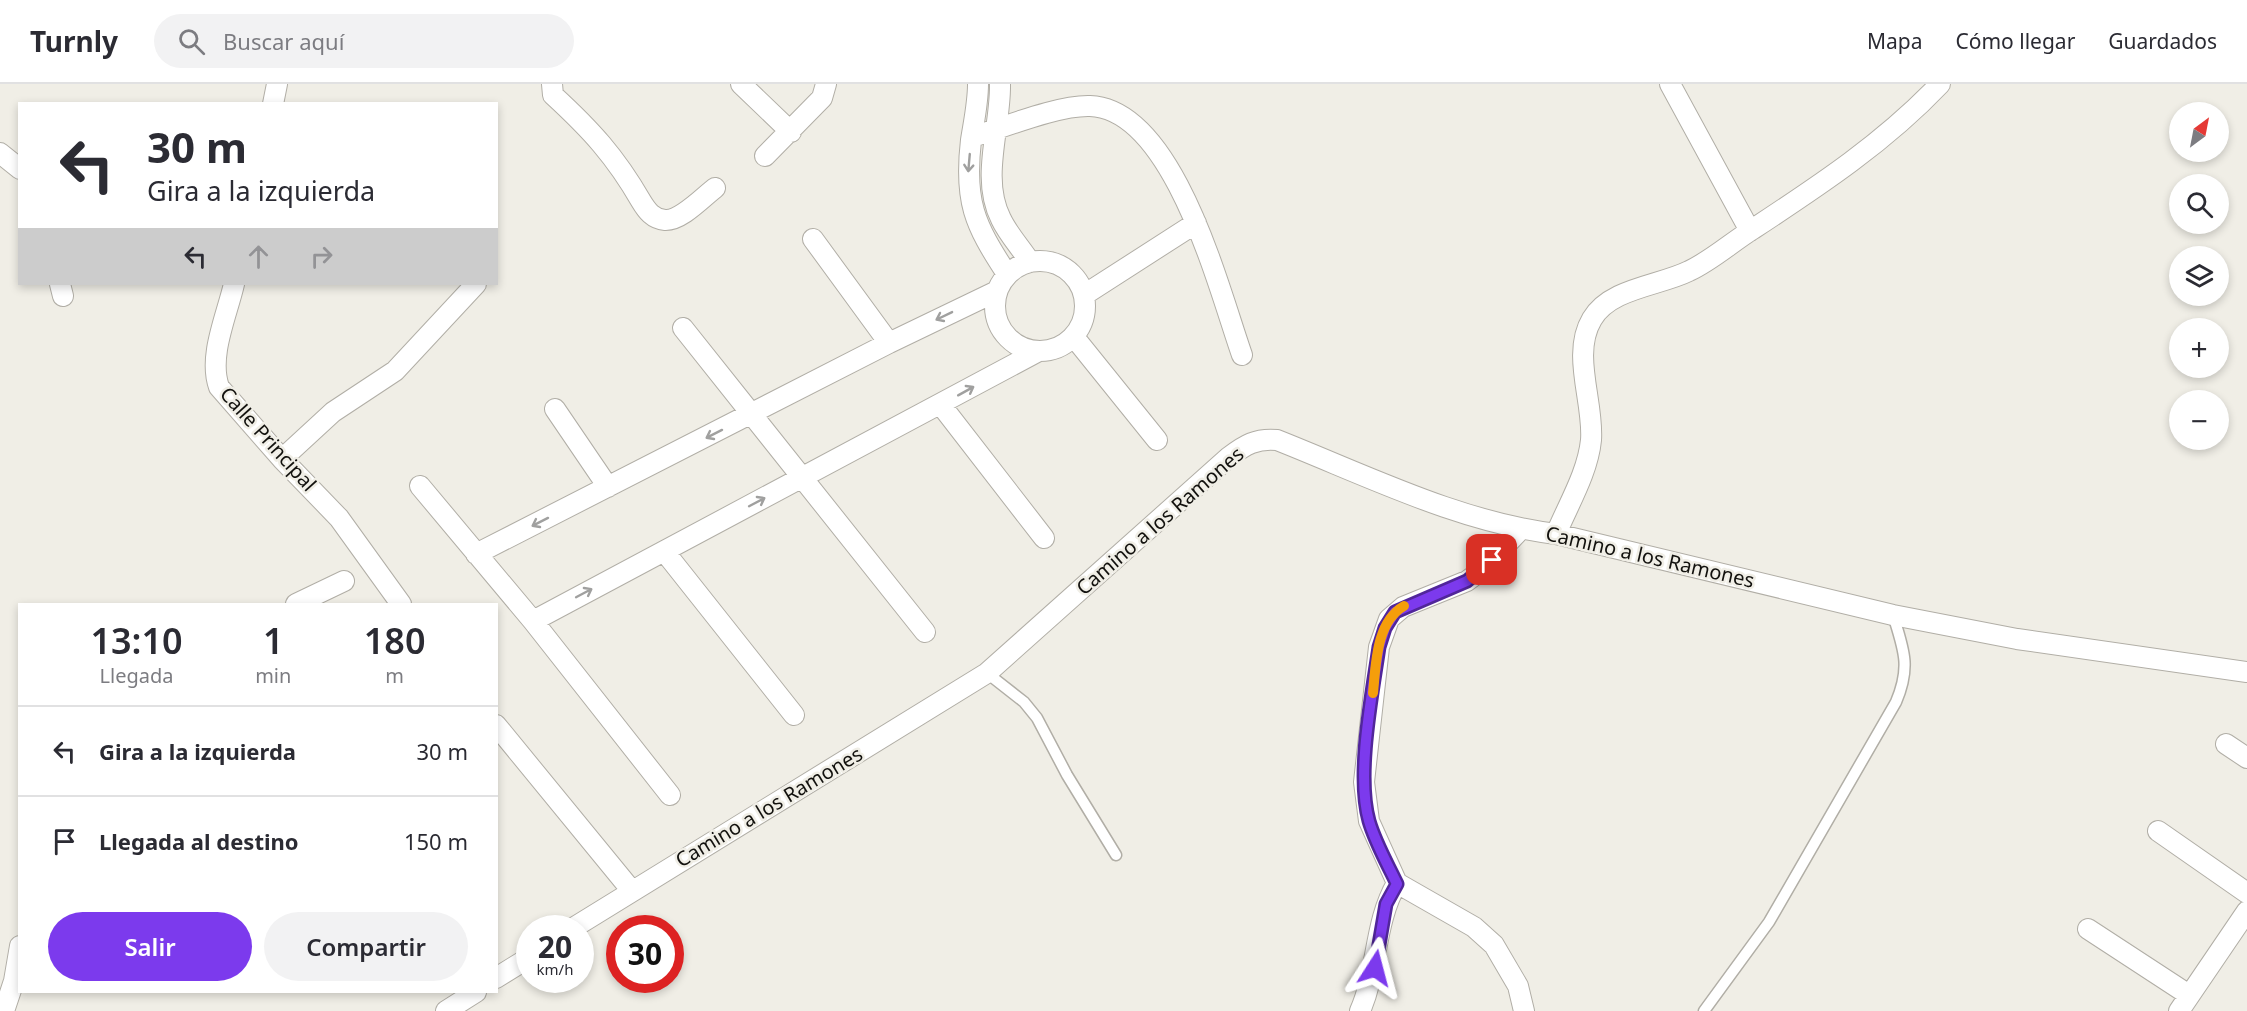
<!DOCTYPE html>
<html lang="es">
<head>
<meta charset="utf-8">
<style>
  body { margin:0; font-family:"Noto Sans",sans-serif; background:#f2f2f3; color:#2b2b33; height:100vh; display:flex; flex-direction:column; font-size:22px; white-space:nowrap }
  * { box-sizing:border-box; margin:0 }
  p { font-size:20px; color:#7c7c81 }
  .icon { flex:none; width:33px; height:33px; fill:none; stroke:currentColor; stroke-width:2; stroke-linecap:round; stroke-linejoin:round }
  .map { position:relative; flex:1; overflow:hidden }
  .drawer { position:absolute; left:18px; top:519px; width:480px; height:390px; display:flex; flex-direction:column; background:#fff; border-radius:0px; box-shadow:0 3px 9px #0003 }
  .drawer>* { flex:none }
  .top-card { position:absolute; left:18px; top:18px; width:480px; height:183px; border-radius:0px; box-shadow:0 3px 9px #0003; background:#fff; color:#2b2b33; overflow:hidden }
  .needle { width:39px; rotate:32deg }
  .fabs { position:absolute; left:2169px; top:18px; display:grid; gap:12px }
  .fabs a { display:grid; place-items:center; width:60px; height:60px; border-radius:50%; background:#fff; box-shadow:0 3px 9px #0003; font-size:30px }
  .speed { position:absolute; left:516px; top:831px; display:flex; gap:12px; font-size:30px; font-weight:700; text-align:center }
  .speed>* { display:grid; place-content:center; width:78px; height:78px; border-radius:50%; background:#fff; box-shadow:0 3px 9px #0003; line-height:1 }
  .speed small { font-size:15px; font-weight:400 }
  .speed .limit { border:9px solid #d22; background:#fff; color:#111 }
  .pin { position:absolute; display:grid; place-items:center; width:51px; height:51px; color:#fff; margin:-26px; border-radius:12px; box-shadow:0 3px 9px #0006 }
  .me { position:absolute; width:66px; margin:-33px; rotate:9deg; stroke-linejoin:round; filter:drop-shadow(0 0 4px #0008) }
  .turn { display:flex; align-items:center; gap:21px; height:126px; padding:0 30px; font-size:27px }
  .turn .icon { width:78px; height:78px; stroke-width:2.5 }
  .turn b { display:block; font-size:42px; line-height:51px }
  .lanes { display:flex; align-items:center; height:57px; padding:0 30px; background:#0003; justify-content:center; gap:30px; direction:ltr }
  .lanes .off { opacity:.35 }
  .eta { display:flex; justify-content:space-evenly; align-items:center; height:102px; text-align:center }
  .eta b { font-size:36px; font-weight:600; line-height:42px }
  .action { display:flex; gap:12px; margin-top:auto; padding:12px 30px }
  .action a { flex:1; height:69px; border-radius:36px; background:#7c3aed; color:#fff; font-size:24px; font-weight:600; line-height:69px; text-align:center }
  .action a+a { background:#f2f2f3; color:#2b2b33 }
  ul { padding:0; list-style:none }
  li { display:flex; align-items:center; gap:18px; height:90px; padding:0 30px; border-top:2px solid #e1e1e2 }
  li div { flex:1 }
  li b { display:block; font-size:22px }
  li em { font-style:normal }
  header { display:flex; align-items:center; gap:36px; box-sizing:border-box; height:84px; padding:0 30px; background:#fff; border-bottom:2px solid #e1e1e2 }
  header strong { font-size:28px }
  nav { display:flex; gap:33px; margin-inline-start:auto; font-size:21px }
  .search { width:420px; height:54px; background:#f2f2f3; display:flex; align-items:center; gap:15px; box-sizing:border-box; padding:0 21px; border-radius:33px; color:#7c7c81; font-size:22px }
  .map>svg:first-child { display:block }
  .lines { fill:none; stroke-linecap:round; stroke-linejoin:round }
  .lane-casing { stroke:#b1aea6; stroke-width:13 }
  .street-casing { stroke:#b1aea6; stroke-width:22 }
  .lane { stroke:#fff; stroke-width:10 }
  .street { stroke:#fff; stroke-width:20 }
  .oneway { stroke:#a0a09f }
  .route-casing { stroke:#51269a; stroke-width:15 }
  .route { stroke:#7c3aed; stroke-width:10 }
  .slow { stroke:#f59e0b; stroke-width:10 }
  .labels { text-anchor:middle; stroke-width:5; stroke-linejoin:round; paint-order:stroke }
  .street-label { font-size:20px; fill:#12110e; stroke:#f0eee6 }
</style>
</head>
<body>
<header>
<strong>Turnly</strong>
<div class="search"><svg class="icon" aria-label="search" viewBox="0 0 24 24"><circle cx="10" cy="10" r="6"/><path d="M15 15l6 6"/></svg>Buscar aquí</div>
<nav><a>Mapa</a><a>Cómo llegar</a><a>Guardados</a></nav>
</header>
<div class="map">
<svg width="2247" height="927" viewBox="0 0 2247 927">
  <rect width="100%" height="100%" fill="#f0eee6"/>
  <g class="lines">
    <g class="lane-casing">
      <path id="lane" d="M987,589L1024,618L1037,634L1067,691L1116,771
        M1704,927L1769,838L1896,618C1911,583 1904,566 1893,531"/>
    </g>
    <g class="street-casing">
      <path id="street" d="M552,0L553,11C591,46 615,72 641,117C647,127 653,135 665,136C681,137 703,113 715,104
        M741,0L791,48
        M978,0C978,19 974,37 971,56C964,117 974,140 1007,190
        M1000,0C1001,43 980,94 1001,135C1008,150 1021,164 1030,178
        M1670,0L1750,147
        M273,20L277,0
        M972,53C1005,43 1058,21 1090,22C1174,25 1219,206 1242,271
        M0,69L20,85
        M765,72L822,14L826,0
        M813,155L889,259
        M995 222a45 45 0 1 1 90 0a45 45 0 1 1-90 0Z
        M60,200L63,212
        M234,200C227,231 208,272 219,303L282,375L339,434L401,520
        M1084,211L1196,139
        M683,244L925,548
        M1074,253L1157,356
        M941,321L1044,454
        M555,325L608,403
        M282,375L333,328L395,287L476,200
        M420,402L533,537L670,711
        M1520,446L1482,486L1467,497L1403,523L1389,535L1379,563L1364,698L1369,737L1397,799L1474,843L1494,861L1518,902L1524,927
        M1556,450C1568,421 1588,388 1591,356C1594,318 1571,270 1592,235C1610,204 1659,202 1689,187C1711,177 1732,158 1753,145C1820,101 1885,58 1940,0
        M664,467L794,631
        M476,470L889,259L997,207
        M296,520L344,497
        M533,537L1037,268
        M496,641L632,807
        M2226,660L2247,674
        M2158,747L2247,809
        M573,844L987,589L1229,373C1245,361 1256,354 1277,356C1368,392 1459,438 1556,450L1893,531L2017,555L2247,588
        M2088,845L2189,911
        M496,894L530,873
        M4,927L14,897L20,862
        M446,927L476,908
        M1360,927C1378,886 1374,838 1397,799
        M2179,927L2247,827"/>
    </g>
    <use href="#lane" class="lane"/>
    <use href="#street" class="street"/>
  </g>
  <defs><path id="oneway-shaft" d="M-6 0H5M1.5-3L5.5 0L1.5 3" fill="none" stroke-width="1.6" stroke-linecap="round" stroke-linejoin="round" transform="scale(1.5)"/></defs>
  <g class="oneway">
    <use href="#oneway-shaft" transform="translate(969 79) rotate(95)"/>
    <use href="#oneway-shaft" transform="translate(944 232) rotate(154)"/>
    <use href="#oneway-shaft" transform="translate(966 307) rotate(-29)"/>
    <use href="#oneway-shaft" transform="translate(714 350) rotate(153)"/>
    <use href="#oneway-shaft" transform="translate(757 418) rotate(-28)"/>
    <use href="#oneway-shaft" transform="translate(540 438) rotate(153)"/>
    <use href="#oneway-shaft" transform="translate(584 509) rotate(-28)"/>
  </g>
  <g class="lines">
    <g class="route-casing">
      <path id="route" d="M1375,884L1386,820L1397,800C1387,779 1375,758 1369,737C1356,691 1372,611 1379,563L1385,544L1395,528L1467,497L1492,476"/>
    </g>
    <use href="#route" class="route"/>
    <path class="slow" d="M1373,609C1376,580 1376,538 1404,522"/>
  </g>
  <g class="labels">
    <g class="street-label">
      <text transform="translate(268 355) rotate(48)" y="7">Calle Principal</text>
      <text transform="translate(1160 437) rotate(-41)" y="7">Camino a los Ramones</text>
      <text transform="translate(1650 473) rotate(13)" y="7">Camino a los Ramones</text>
      <text transform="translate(769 723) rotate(-31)" y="7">Camino a los Ramones</text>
    </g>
  </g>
</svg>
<div class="fabs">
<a><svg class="needle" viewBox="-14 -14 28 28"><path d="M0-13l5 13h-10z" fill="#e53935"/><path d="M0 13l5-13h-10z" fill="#7c7c81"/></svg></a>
<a><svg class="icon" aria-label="search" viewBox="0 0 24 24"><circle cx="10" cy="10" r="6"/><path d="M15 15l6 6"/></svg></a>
<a><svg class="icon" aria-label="layers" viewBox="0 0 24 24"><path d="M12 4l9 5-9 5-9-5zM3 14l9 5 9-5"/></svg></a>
<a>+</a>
<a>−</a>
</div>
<div class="speed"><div>20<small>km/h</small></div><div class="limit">30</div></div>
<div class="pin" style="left:1492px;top:476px;background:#d93025"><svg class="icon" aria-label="arrive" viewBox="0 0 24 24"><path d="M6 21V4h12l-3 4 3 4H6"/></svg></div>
<svg class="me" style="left:1375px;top:884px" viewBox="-20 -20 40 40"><path d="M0-17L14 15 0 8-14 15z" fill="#7c3aed" stroke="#fff" stroke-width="4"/></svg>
<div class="top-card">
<div class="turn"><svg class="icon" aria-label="left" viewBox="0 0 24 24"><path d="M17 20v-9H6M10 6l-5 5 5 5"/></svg><div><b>30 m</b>Gira a la izquierda</div></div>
<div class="lanes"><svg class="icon" aria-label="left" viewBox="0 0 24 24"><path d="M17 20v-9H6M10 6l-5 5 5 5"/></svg><svg class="icon off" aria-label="ahead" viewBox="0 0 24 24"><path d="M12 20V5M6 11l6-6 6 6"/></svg><svg class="icon off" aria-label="right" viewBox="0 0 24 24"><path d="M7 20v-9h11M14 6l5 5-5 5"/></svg></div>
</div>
<section class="drawer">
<div class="eta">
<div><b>13:10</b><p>Llegada</p></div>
<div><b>1</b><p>min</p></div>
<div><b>180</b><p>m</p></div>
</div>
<ul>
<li><svg class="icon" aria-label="left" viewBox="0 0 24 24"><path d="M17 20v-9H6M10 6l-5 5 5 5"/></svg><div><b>Gira a la izquierda</b></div><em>30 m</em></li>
<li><svg class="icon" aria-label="arrive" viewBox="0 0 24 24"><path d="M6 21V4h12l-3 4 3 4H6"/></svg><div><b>Llegada al destino</b></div><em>150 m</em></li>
</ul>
<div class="action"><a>Salir</a><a>Compartir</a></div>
</section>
</div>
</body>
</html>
